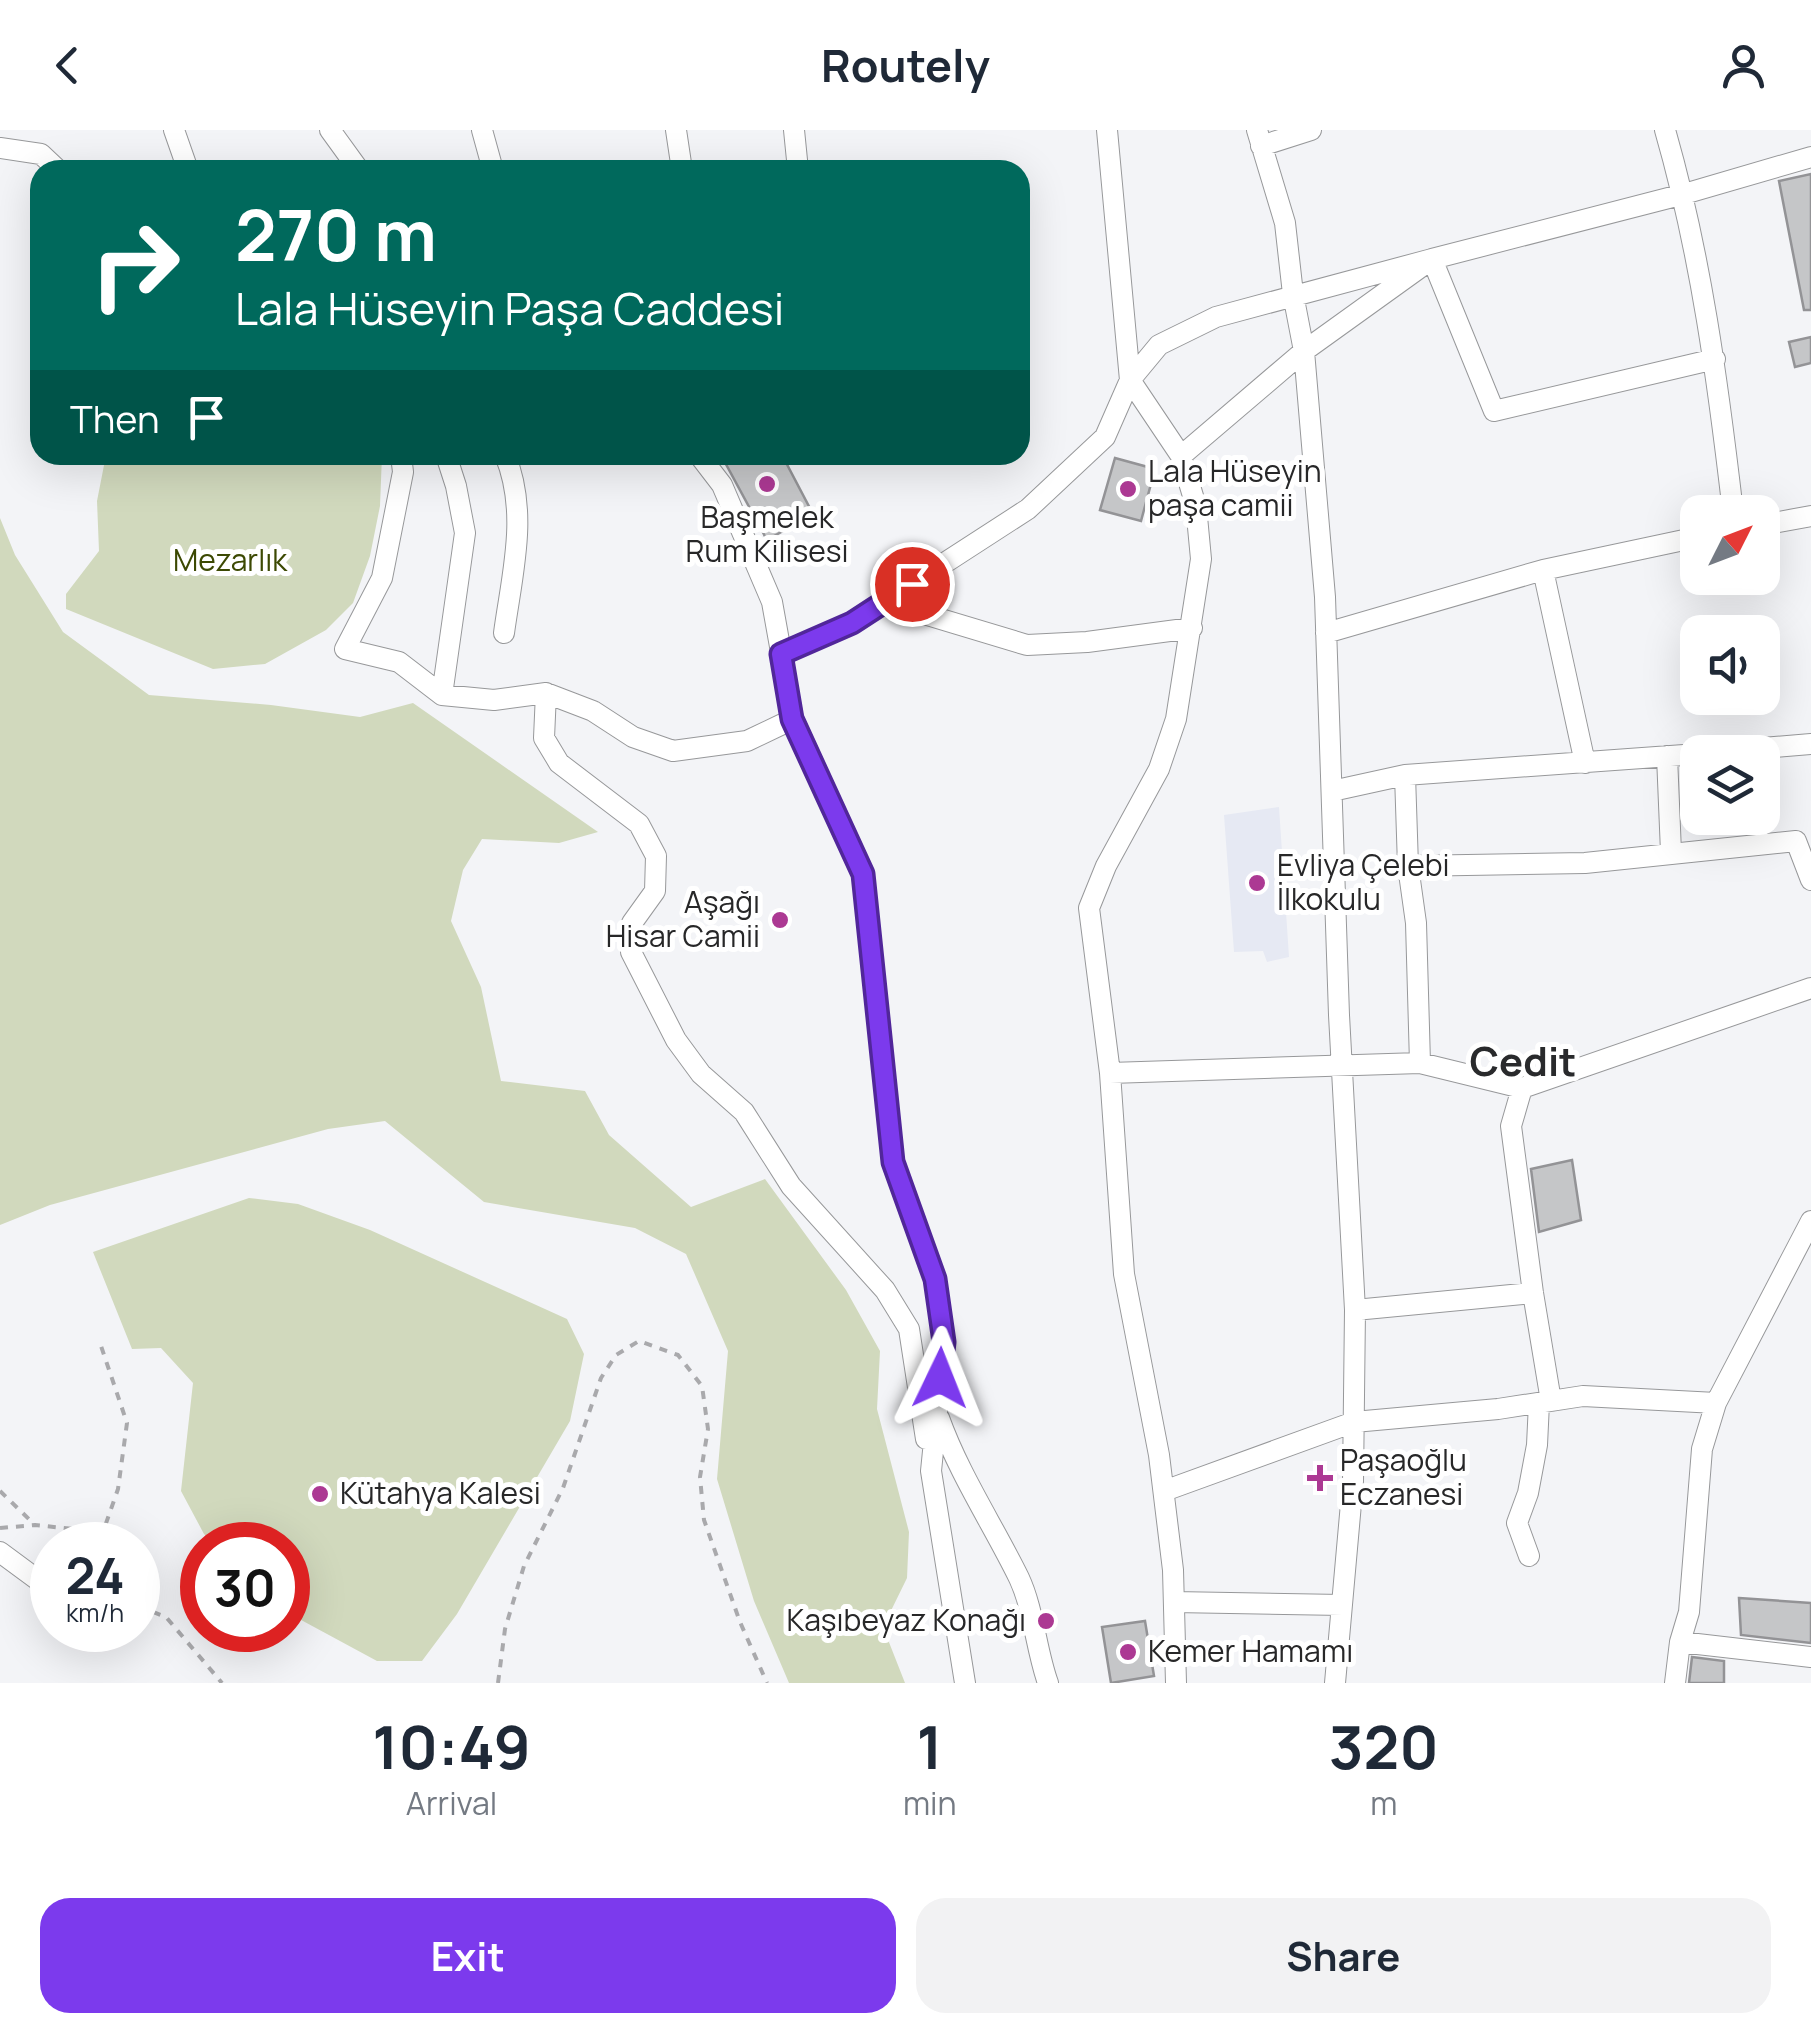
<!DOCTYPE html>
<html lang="en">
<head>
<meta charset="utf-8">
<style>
  body { margin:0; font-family:Manrope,sans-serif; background:#f2f2f3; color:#1f2937; height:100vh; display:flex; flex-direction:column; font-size:38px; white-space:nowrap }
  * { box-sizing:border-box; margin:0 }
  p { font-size:32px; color:#747a83 }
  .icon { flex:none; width:55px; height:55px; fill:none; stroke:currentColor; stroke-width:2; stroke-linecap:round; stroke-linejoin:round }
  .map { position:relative; height:1553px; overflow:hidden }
  .drawer { display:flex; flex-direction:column; background:#fff; flex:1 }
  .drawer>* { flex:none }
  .banner { position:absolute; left:30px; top:30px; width:1000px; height:305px; border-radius:30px; box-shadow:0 10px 40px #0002; background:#00695c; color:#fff; overflow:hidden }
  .needle { width:65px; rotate:48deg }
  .buttons { position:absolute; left:1680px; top:365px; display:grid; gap:20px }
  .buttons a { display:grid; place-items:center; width:100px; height:100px; border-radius:20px; background:#fff; box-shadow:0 10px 40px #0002; font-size:50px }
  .speed { position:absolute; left:30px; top:1392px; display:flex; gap:20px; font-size:50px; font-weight:700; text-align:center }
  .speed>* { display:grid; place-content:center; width:130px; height:130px; border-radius:50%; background:#fff; box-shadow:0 10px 40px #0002; line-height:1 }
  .speed small { font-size:25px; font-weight:400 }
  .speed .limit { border:15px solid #d22; background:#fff; color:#111 }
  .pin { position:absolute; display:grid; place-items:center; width:85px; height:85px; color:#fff; margin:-42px; border:5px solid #fff; border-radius:50%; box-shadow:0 2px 10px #0007 }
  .me { position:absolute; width:110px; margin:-55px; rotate:2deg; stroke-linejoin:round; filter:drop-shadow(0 0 8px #0008) }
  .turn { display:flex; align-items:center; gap:35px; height:210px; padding:0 40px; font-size:45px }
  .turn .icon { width:130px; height:130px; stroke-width:2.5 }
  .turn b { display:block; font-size:70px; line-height:85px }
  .then { display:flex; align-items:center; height:95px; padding:0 40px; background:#0003; gap:20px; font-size:38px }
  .eta { display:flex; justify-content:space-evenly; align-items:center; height:170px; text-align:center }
  .eta b { font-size:60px; font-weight:700; line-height:70px }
  .button { display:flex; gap:20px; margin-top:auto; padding:20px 40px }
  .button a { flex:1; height:115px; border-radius:30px; background:#7c3aed; color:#fff; font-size:40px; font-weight:700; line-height:115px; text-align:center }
  .button a+a { background:#f2f2f3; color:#1f2937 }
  header { display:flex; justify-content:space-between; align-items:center; height:130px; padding:0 40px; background:#fff; font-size:45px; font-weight:700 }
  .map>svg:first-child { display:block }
  .built { fill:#e6e9f3 }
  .green { fill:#d1d9bd }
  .building { fill:#c5c6c8; stroke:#939396; stroke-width:2.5 }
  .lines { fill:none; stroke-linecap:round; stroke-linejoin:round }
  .minor-casing { stroke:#97989a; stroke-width:22 }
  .path { stroke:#a9a9ac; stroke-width:4; stroke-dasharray:8 8; stroke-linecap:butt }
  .minor { stroke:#fff; stroke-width:20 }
  .route-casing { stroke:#51269a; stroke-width:25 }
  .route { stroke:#7c3aed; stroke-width:18 }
  .poi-dot { fill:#ac3993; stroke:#fff; stroke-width:4 }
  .labels { text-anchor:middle; stroke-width:10; stroke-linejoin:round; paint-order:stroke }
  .poi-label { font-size:30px; fill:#272728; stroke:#fff; text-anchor:start }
  .park-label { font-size:30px; fill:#3c4903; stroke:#fff }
  .district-label { font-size:40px; font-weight:bold; fill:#292a2c; stroke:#fff }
</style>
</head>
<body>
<header><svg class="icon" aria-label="back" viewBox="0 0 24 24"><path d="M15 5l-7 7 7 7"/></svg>Routely<svg class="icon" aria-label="person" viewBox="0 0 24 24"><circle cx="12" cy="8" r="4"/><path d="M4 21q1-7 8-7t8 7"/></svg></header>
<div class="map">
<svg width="1811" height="1553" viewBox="0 0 1811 1553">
  <rect width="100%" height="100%" fill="#f3f4f7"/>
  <path class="built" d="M1279,677L1289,827L1267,832L1263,821L1234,822L1224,685Z"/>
  <path class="green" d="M106,325H382L380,376L370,426L353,473L326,500L265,534L213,539L66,479V464L99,421L97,371Z
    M0,388L15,425L63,502L149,565L271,575L360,587L413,573L598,702L559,713L482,709L463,740L451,791L481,857L501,951L585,961L609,1005L691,1077L765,1049L846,1160L880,1221L877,1279L909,1402L907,1448L883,1497L905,1553H789L754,1471L717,1349L728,1221L686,1124L635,1098L484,1072L385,991L328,999L50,1075L0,1095Z
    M249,1068L298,1074L370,1100L567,1189L584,1224L570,1291L457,1484L422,1531H377L290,1484L288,1415H216L204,1404L181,1361L193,1253L161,1218L132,1219L93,1122Z"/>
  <path class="building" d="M1811,44V180H1804L1779,51Z
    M1811,207V233L1795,237L1789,212Z
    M721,325H782L813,384L767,410Z
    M1115,328L1155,339L1141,391L1100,380Z
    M1572,1030L1581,1090L1539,1102L1531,1039Z
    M1739,1468L1811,1473V1513L1741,1505Z
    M1145,1491L1154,1546L1111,1553L1102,1497Z
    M1692,1527L1724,1531V1553H1689Z"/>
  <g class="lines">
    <g class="minor-casing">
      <path id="minor" d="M174,0L188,40
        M330,0L359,40
        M482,0L493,40
        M676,0L682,40
        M794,0L798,40
        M1257,0L1285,93L1293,164L1304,221L1325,467L1339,885L1355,1180L1353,1351L1335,1553
        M1665,0C1701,125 1718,253 1733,382
        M1261,16L1311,0
        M0,18L41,24L58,40
        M401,325L403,342L382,448L345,519L399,532L442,565L494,570L546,563L593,581L633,607L673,621L747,611L793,589
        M699,325L722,355L772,472L793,589L863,744L893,1032L935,1149L944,1212L931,1341L965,1553
        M1181,326L1304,221L1432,129L1684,64L1811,27
        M1762,395L1811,386
        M1543,440L1585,633
        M884,472L1027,515L1087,512L1192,498
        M504,503C512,444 529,383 505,325
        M1326,503L1543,440L1698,407
        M781,523L852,493L1028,379L1105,307L1130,250L1107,0
        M546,563L544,608L559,633L639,694L656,726L655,761L632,793L631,822L676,910L701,944L744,982L791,1056L885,1160L909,1199L926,1309
        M442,565L465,403L456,356L446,325
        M1712,622L1811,614
        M1667,626L1671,722
        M1405,645L1408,736L1416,793L1420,933
        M1332,661L1405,645L1698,624
        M1408,736L1585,733L1796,711L1811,750
        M1110,943L1420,933L1522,958L1811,858
        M1522,958L1511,996L1533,1163L1551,1271
        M1355,1180L1533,1163
        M939,1288C959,1344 993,1395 1019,1448C1034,1480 1036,1520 1048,1553
        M1164,1361L1354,1292L1498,1279L1583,1266L1716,1273
        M0,1422L50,1459
        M1529,1426L1517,1393L1528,1363L1537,1315L1539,1273
        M1174,1472L1342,1475
        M1680,1512L1811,1527
        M1176,1553L1173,1440L1159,1325L1124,1144L1110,943L1089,778L1106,736L1159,639L1176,589L1201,429L1196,376L1181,326L1130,250L1159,215L1216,187L1432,129L1494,281L1715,229
        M1675,1553L1680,1512L1689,1482L1702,1319L1716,1273L1811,1091"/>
    </g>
    <path class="path" d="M0,1361L35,1395
      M0,1398L35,1395L103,1402L118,1359L127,1293L100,1213
      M138,1476L166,1487L222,1553
      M498,1553L505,1499L524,1436L563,1358L601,1248L616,1225L639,1211L678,1225L702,1256L708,1299L700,1347L704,1390L740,1492L767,1553"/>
    <use href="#minor" class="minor"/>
  </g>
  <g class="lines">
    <g class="route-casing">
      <path id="route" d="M912,454L852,493L781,524L792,589L863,744L893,1032L935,1149L944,1212L940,1248"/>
    </g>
    <use href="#route" class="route"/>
  </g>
  <g class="poi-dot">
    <circle cx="767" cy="354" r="10"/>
    <circle cx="1128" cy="359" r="10"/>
    <circle cx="1257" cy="753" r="10"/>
    <circle cx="780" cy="790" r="10"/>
    <path d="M1315 1333h10v10h10v10h-10v10h-10v-10h-10v-10h10z"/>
    <circle cx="320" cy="1364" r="10"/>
    <circle cx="1046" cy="1491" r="10"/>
    <circle cx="1128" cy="1522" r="10"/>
  </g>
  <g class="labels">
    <g class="poi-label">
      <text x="1148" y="352">Lala Hüseyin<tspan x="1148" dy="34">paşa camii</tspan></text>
      <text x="767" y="398" text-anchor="middle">Başmelek<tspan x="767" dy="34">Rum Kilisesi</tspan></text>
      <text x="1277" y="746">Evliya Çelebi<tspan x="1277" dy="34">İlkokulu</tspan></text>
      <text x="760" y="783" text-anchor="end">Aşağı<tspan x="760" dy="34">Hisar Camii</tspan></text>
      <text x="1340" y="1341">Paşaoğlu<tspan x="1340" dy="34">Eczanesi</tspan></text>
      <text x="340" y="1374">Kütahya Kalesi</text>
      <text x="1026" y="1501" text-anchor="end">Kaşıbeyaz Konağı</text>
      <text x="1148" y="1532">Kemer Hamamı</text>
    </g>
    <g class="park-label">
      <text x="230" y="441">Mezarlık</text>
    </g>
    <g class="district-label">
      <text x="1523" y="946">Cedit</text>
    </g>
  </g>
</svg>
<div class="buttons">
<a><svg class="needle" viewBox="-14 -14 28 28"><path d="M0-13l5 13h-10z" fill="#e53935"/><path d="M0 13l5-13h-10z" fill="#747a83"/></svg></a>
<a><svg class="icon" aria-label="sound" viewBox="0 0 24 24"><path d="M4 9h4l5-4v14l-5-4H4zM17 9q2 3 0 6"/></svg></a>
<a><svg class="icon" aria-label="layers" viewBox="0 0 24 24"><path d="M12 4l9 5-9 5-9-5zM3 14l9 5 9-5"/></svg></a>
</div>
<div class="speed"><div>24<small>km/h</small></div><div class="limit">30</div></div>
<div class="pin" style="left:912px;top:454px;background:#d93025"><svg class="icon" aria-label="arrive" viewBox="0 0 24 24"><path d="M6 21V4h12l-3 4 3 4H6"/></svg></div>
<svg class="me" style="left:940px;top:1248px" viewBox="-20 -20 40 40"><path d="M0-17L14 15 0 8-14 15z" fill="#7c3aed" stroke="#fff" stroke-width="4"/></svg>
<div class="banner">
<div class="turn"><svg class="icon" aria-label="right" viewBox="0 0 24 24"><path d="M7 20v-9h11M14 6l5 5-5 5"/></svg><div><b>270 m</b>Lala Hüseyin Paşa Caddesi</div></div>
<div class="then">Then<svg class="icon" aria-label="arrive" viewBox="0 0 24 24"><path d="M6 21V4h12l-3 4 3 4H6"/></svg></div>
</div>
</div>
<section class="drawer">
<div class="eta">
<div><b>10:49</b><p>Arrival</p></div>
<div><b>1</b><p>min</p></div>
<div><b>320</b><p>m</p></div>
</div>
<div class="button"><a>Exit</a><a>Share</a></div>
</section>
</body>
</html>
